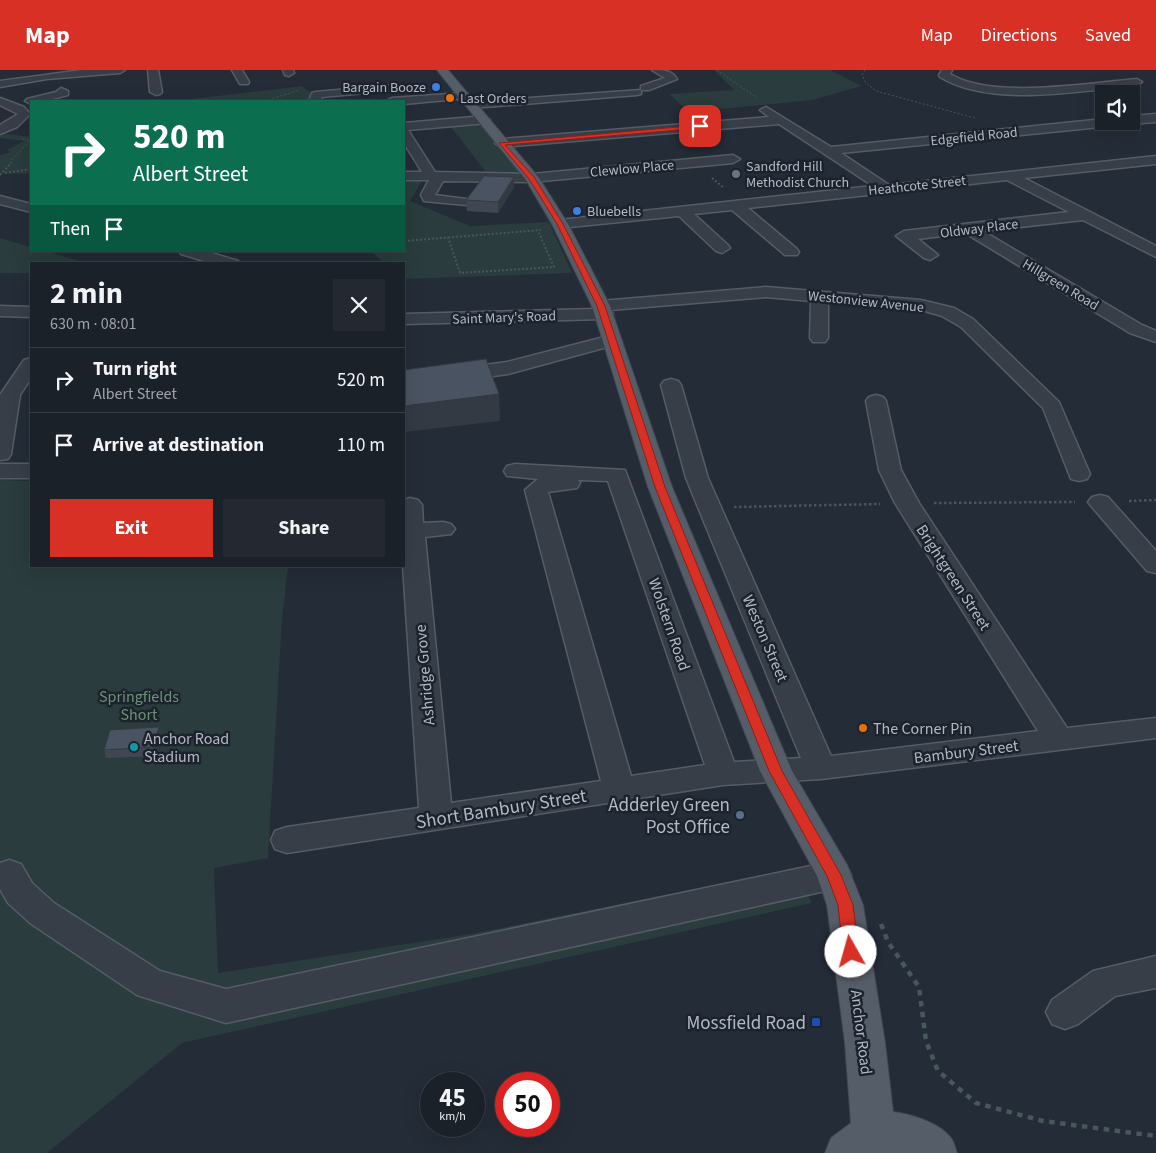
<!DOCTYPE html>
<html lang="en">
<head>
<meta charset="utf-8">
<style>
  body { margin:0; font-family:"Source Sans 3",sans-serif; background:#242931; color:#f1f3f6; height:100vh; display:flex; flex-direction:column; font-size:19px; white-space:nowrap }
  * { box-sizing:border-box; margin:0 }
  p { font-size:16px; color:#a0a3a8 }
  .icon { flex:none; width:28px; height:28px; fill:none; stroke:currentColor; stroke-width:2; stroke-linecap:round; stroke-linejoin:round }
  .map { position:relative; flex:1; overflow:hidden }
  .details { position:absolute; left:30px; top:192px; width:375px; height:305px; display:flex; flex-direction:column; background:#1b2129; border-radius:0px; box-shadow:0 5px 20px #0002,0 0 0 1px #393e46 }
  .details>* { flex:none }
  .banner { position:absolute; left:30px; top:30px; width:375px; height:152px; border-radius:0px; box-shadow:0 5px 20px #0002,0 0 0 1px #393e46; background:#0b6e4f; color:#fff; overflow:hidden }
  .fabs { position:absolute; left:1095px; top:15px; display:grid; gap:10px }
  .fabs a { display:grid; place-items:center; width:45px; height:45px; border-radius:0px; background:#1b2129; box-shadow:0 5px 20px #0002,0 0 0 1px #393e46; font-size:25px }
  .speed { position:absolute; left:420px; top:1002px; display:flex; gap:10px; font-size:25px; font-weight:700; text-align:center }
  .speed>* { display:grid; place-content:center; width:65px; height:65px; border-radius:50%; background:#1b2129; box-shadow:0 5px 20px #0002,0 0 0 1px #393e46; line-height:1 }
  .speed small { font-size:12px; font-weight:400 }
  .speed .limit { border:8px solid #d22; background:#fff; color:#111 }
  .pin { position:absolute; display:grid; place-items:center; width:42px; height:42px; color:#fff; margin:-21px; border-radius:10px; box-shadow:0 2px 8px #0006 }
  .me { position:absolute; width:55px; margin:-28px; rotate:353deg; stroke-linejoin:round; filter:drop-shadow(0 0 4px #0008) }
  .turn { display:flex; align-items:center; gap:18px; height:105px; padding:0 20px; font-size:22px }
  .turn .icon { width:65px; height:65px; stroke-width:2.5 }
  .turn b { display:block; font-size:35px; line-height:42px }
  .then { display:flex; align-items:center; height:48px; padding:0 20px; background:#0003; gap:10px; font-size:19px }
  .round { display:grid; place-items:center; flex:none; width:52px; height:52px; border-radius:0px; background:#242931 }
  .head { display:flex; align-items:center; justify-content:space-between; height:85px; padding:0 20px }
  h1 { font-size:30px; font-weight:700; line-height:38px }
  .primary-button { display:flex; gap:10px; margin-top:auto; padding:10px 20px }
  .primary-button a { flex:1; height:58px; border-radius:0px; background:#d93025; color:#fff; font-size:20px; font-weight:700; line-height:58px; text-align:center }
  .primary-button a+a { background:#242931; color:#f1f3f6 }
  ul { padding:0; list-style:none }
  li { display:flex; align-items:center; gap:15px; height:65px; padding:0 20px; border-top:1px solid #393e46 }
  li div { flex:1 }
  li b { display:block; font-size:19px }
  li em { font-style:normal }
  header { display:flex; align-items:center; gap:30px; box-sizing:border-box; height:70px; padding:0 25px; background:#d93025; color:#fff }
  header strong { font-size:24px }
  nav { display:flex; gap:28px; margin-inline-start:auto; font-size:18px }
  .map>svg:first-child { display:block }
  .green { fill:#2a3c3d }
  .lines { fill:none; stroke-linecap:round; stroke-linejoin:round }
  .minor-casing { stroke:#555c66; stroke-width:3 }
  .major-casing { stroke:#404751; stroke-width:2 }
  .path-far3 { stroke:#47575a; stroke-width:1; stroke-dasharray:2 2; stroke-linecap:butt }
  .path-far2 { stroke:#47575a; stroke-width:2; stroke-dasharray:2 2; stroke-linecap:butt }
  .path-far1 { stroke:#47575a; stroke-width:2.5; stroke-dasharray:2.5 2.5; stroke-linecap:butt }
  .path { stroke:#47575a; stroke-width:4.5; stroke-dasharray:5.5 5.5; stroke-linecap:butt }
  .minor { fill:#373e48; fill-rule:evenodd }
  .major { fill:#555d68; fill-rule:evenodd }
  .wall { fill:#404753 }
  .shaded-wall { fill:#343a44 }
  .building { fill:#4a5361; stroke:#343a44 }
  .route { fill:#d93025; stroke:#8d1f18 }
  .shop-dot { fill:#3f7fe0; stroke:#1c232d; stroke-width:2 }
  .food-dot { fill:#e8710a; stroke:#1c232d; stroke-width:2 }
  .worship-dot { fill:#6b7280; stroke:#1c232d; stroke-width:2 }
  .culture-dot { fill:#0f9aa8; stroke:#1c232d; stroke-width:2 }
  .service-dot { fill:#5c6f8a; stroke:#1c232d; stroke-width:2 }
  .transit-dot { fill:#1a4fb4; stroke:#1c232d; stroke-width:2 }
  .labels { text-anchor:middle; stroke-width:5; stroke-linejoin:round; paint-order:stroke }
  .far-poi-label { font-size:14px; fill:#b2b9c4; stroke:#1c232d; text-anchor:start }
  .far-street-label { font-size:14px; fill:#b2b9c4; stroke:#1c232d }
  .street-label { font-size:16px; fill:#b2b9c4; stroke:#1c232d }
  .park-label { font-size:16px; fill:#6c9376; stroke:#1c232d }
  .poi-label { font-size:16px; fill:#b2b9c4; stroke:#1c232d; text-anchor:start }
  .near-poi-label { font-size:19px; fill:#b2b9c4; stroke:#1c232d; text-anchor:end }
  .near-street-label { font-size:19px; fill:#b2b9c4; stroke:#1c232d }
</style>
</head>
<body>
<header>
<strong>Map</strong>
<nav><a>Map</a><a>Directions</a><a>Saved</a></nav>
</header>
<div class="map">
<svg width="1156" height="1083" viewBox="0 0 1156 1083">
  <rect width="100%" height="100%" fill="#242c37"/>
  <path class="green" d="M714,0H830L862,16L812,30L689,42L669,24L734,20Z
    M302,16L308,21L322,24L314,28L315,31H174Z
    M484,50L532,108L491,109L448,53Z
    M0,63L31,67V104L0,103V85L11,82L7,80L24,71L0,68Z
    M404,106L424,107L410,131L470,156L549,152L572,203L404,209V194H385L371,181H404Z
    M0,168L31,177V181H45L89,194H31V203H0Z
    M0,410L31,411V496H288L282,549L268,788L214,798L218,903L471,864L793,799L812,833L182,973L47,1083H0Z"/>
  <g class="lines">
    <g class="minor-casing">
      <path id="minor" d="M82,0H125L120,3L47,9L0,17V11Z
        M148,0H158L162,22L160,24L156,25L150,22Z
        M232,0H242L249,12L248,14H240Z
        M283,0H293L294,3L289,6L285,5Z
        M652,0C662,0 672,0 677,9L649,20H641V24L637,25L472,38L466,35L472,32L641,20V16L665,8Z
        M942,0H952L950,4C993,30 1087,13 1137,9L1142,12L1137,15C1080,21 991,38 940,7L939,5Z
        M393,15L397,16V20L322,27L320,31H309L312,23L316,22Z
        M61,18L68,21V25L44,31H31V34L25,31L27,29L56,22Z
        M464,23L468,24V28L404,34V31H386L392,28Z
        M0,28L24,37L30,44L17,57L0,64V55L18,44L0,35Z
        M766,37L831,77L1104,49V51H1126L1120,55L841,83L889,115L1156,86V94L1024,108L1156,176V187L1083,150L983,161L1142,255L1156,261V272L1130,263L965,163L918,169L938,185L930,190L924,188L896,166L904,161L1069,142L1007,110L748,138L797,179L799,182L797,185H785L732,140L694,144L728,175L730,178L722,183L716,181L679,146L560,158L553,154L560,150L873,116L779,54L501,77L495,73L501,69L769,47L760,40Z
        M1156,44V52L1131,54L1126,51H1131V46Z
        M484,46L490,50L488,53L408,60L435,102L532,104L733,85L740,89L733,93L532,112L443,111L435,125L466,129L468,132L466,135L424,131L421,125L429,110H404V102H422L404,73V53Z
        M0,126L31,134V142L0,134Z
        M179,181H205L238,191L240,194H214L181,184Z
        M766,217L921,230L954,238L973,249L1059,332L1090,404L1087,409L1079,411L1071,409L1043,338L961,257L942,246L921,240L828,232V268L825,272H813L810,268L811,231L766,227L610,240L613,244L610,248L604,249L404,254V244L594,239L592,236L595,232L601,231Z
        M0,236L31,237V247L0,246Z
        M612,265L618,266L621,270L618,274L508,304L404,318V306L507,292Z
        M31,288V308L20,325L11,384L8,389L0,390V325L24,290Z
        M671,309L678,311L681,315L708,408L831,686L1038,661L895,433L879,400L866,331L869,327L876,325L883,327L886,331L901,400L919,433L1067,658L1156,648V668L821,709L723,715L287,783L275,779L271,770L275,761L287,757L419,738L403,496L404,430L410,428L418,430L422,435L423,453L443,452L451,454L455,459L451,464L425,467L451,733L601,711L525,420L538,409L507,406L504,401L507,396L515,394L625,400L734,692L801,688L686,408L661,315L664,311ZM578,410L608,411L705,695L631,706L548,422L577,418L580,413Z
        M0,394H31V408H0Z
        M1100,425L1108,427L1156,481V503L1147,501L1092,437L1088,432L1092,427Z
        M9,790L21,794L32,813L54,833L160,901L226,919L834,791L846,795L851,805L846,815L834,819L226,953L137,925L30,853L8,833L0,819V793Z
        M1156,886V918L1115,926L1078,954L1065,959L1052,954L1046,942L1052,930L1093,901Z"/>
    </g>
    <g class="major-casing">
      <path id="major" d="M437,0H448L539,108L568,154L610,236L672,417L792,701L847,795L863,835L885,973L893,1042C911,1044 940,1053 951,1068C954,1072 955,1078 957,1083H825L831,1068L851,1053L845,973L827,835L817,806L760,701L648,417L592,236L552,154L526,110Z"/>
    </g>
    <path class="path-far3" d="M717,0L757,28
      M865,0L862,5L866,13L876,21L975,48
      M265,31L299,20
      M11,94L12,89L30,71L23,69"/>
    <path class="path-far2" d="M5,103L31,99
      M0,105L11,93
      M712,108L724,118
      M448,167L460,203L554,197L539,163
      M404,171L541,160"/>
    <path class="path-far1" d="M1129,431L1156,430
      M934,433L1075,432
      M734,437L880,434"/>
    <path class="path" d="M881,854L888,872L919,917L926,971L938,1001L976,1033L1043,1051L1156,1066"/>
    <use href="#minor" class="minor"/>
    <use href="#major" class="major"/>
  </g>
  <path class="wall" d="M514,107V117L498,143L467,141L466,130Z
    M162,666L155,686L106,688L104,680Z"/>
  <path class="shaded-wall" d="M514,107V117L498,143V132Z
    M499,324L500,351L404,362V336Z
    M159,657L162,666L155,686L153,677Z"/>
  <path class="building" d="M484,106L514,107L498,132L466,130Z
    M486,289L499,324L404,336V300Z
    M159,657L153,677L104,680L110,660Z"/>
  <path class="route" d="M700,55L702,58L505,75L534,107L544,123L563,154L605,236L665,417L782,701L841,805L853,835L859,882L857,886L851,888L845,886L843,882L838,835L827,806L769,701L655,417L597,236L557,154L538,123L529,109L499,73Z"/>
  <g class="shop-dot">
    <circle cx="436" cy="17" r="5"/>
    <circle cx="577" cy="141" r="5"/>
  </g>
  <g class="food-dot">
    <circle cx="450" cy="28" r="5"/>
    <circle cx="863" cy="658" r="5"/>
  </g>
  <circle class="worship-dot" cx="736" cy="104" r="5"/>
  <circle class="culture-dot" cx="134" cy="677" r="5"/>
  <circle class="service-dot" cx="740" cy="745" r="5"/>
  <rect class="transit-dot" x="811" y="947" width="10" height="10" rx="2.5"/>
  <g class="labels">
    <g class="far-poi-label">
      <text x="426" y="22" text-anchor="end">Bargain Booze</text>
      <text x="460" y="33">Last Orders</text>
      <text x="746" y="101">Sandford Hill<tspan x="746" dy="16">Methodist Church</tspan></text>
      <text x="587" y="146">Bluebells</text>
    </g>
    <g class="far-street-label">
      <text transform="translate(974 66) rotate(-6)" y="5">Edgefield Road</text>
      <text transform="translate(632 98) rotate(-5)" y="5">Clewlow Place</text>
      <text transform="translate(917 115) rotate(-6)" y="5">Heathcote Street</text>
      <text transform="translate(979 158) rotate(-7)" y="5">Oldway Place</text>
      <text transform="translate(1061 214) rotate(31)" y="5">Hillgreen Road</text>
      <text transform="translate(866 231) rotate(6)" y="5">Westonview Avenue</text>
      <text transform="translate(504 247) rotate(-2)" y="5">Saint Mary's Road</text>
    </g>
    <g class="street-label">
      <text transform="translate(954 507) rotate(57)" y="6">Brightgreen Street</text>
      <text transform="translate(670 554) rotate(71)" y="6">Wolstern Road</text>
      <text transform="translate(766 568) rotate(67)" y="6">Weston Street</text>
      <text transform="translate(424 605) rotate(-95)" y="6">Ashridge Grove</text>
      <text transform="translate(966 681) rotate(-7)" y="6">Bambury Street</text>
      <text transform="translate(862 962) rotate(83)" y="6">Anchor Road</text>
    </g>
    <g class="park-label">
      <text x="139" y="632">Springfields<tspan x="139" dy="18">Short</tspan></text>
    </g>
    <g class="poi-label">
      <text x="873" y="664">The Corner Pin</text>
      <text x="144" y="674">Anchor Road<tspan x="144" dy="18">Stadium</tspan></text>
    </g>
    <g class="near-poi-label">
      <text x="730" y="741">Adderley Green<tspan x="730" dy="22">Post Office</tspan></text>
      <text x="806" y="959">Mossfield Road</text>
    </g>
    <g class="near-street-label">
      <text transform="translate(501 738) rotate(-9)" y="7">Short Bambury Street</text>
    </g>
  </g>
</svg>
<div class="fabs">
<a><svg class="icon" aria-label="sound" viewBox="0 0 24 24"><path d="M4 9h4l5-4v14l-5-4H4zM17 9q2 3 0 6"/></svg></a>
</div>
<div class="speed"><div>45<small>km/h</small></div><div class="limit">50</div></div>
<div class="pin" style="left:700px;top:56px;background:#d93025"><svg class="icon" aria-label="arrive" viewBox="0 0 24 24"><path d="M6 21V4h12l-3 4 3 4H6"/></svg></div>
<svg class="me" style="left:851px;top:882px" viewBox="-20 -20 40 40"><circle r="19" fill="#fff"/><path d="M0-13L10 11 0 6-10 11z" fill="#d93025"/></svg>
<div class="banner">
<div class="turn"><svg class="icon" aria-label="right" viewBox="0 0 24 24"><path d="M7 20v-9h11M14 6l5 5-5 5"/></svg><div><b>520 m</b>Albert Street</div></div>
<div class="then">Then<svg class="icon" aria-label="arrive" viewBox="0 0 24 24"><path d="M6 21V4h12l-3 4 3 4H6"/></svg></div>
</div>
<section class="details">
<div class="head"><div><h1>2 min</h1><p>630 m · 08:01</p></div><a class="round"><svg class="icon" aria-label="close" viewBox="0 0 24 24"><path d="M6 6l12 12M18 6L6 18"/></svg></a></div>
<ul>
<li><svg class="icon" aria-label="right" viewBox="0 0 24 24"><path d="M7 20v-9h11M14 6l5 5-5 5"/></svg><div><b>Turn right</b><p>Albert Street</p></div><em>520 m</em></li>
<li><svg class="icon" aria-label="arrive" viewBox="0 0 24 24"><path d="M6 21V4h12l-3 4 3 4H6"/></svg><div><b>Arrive at destination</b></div><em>110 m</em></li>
</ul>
<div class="primary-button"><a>Exit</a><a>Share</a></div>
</section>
</div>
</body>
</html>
